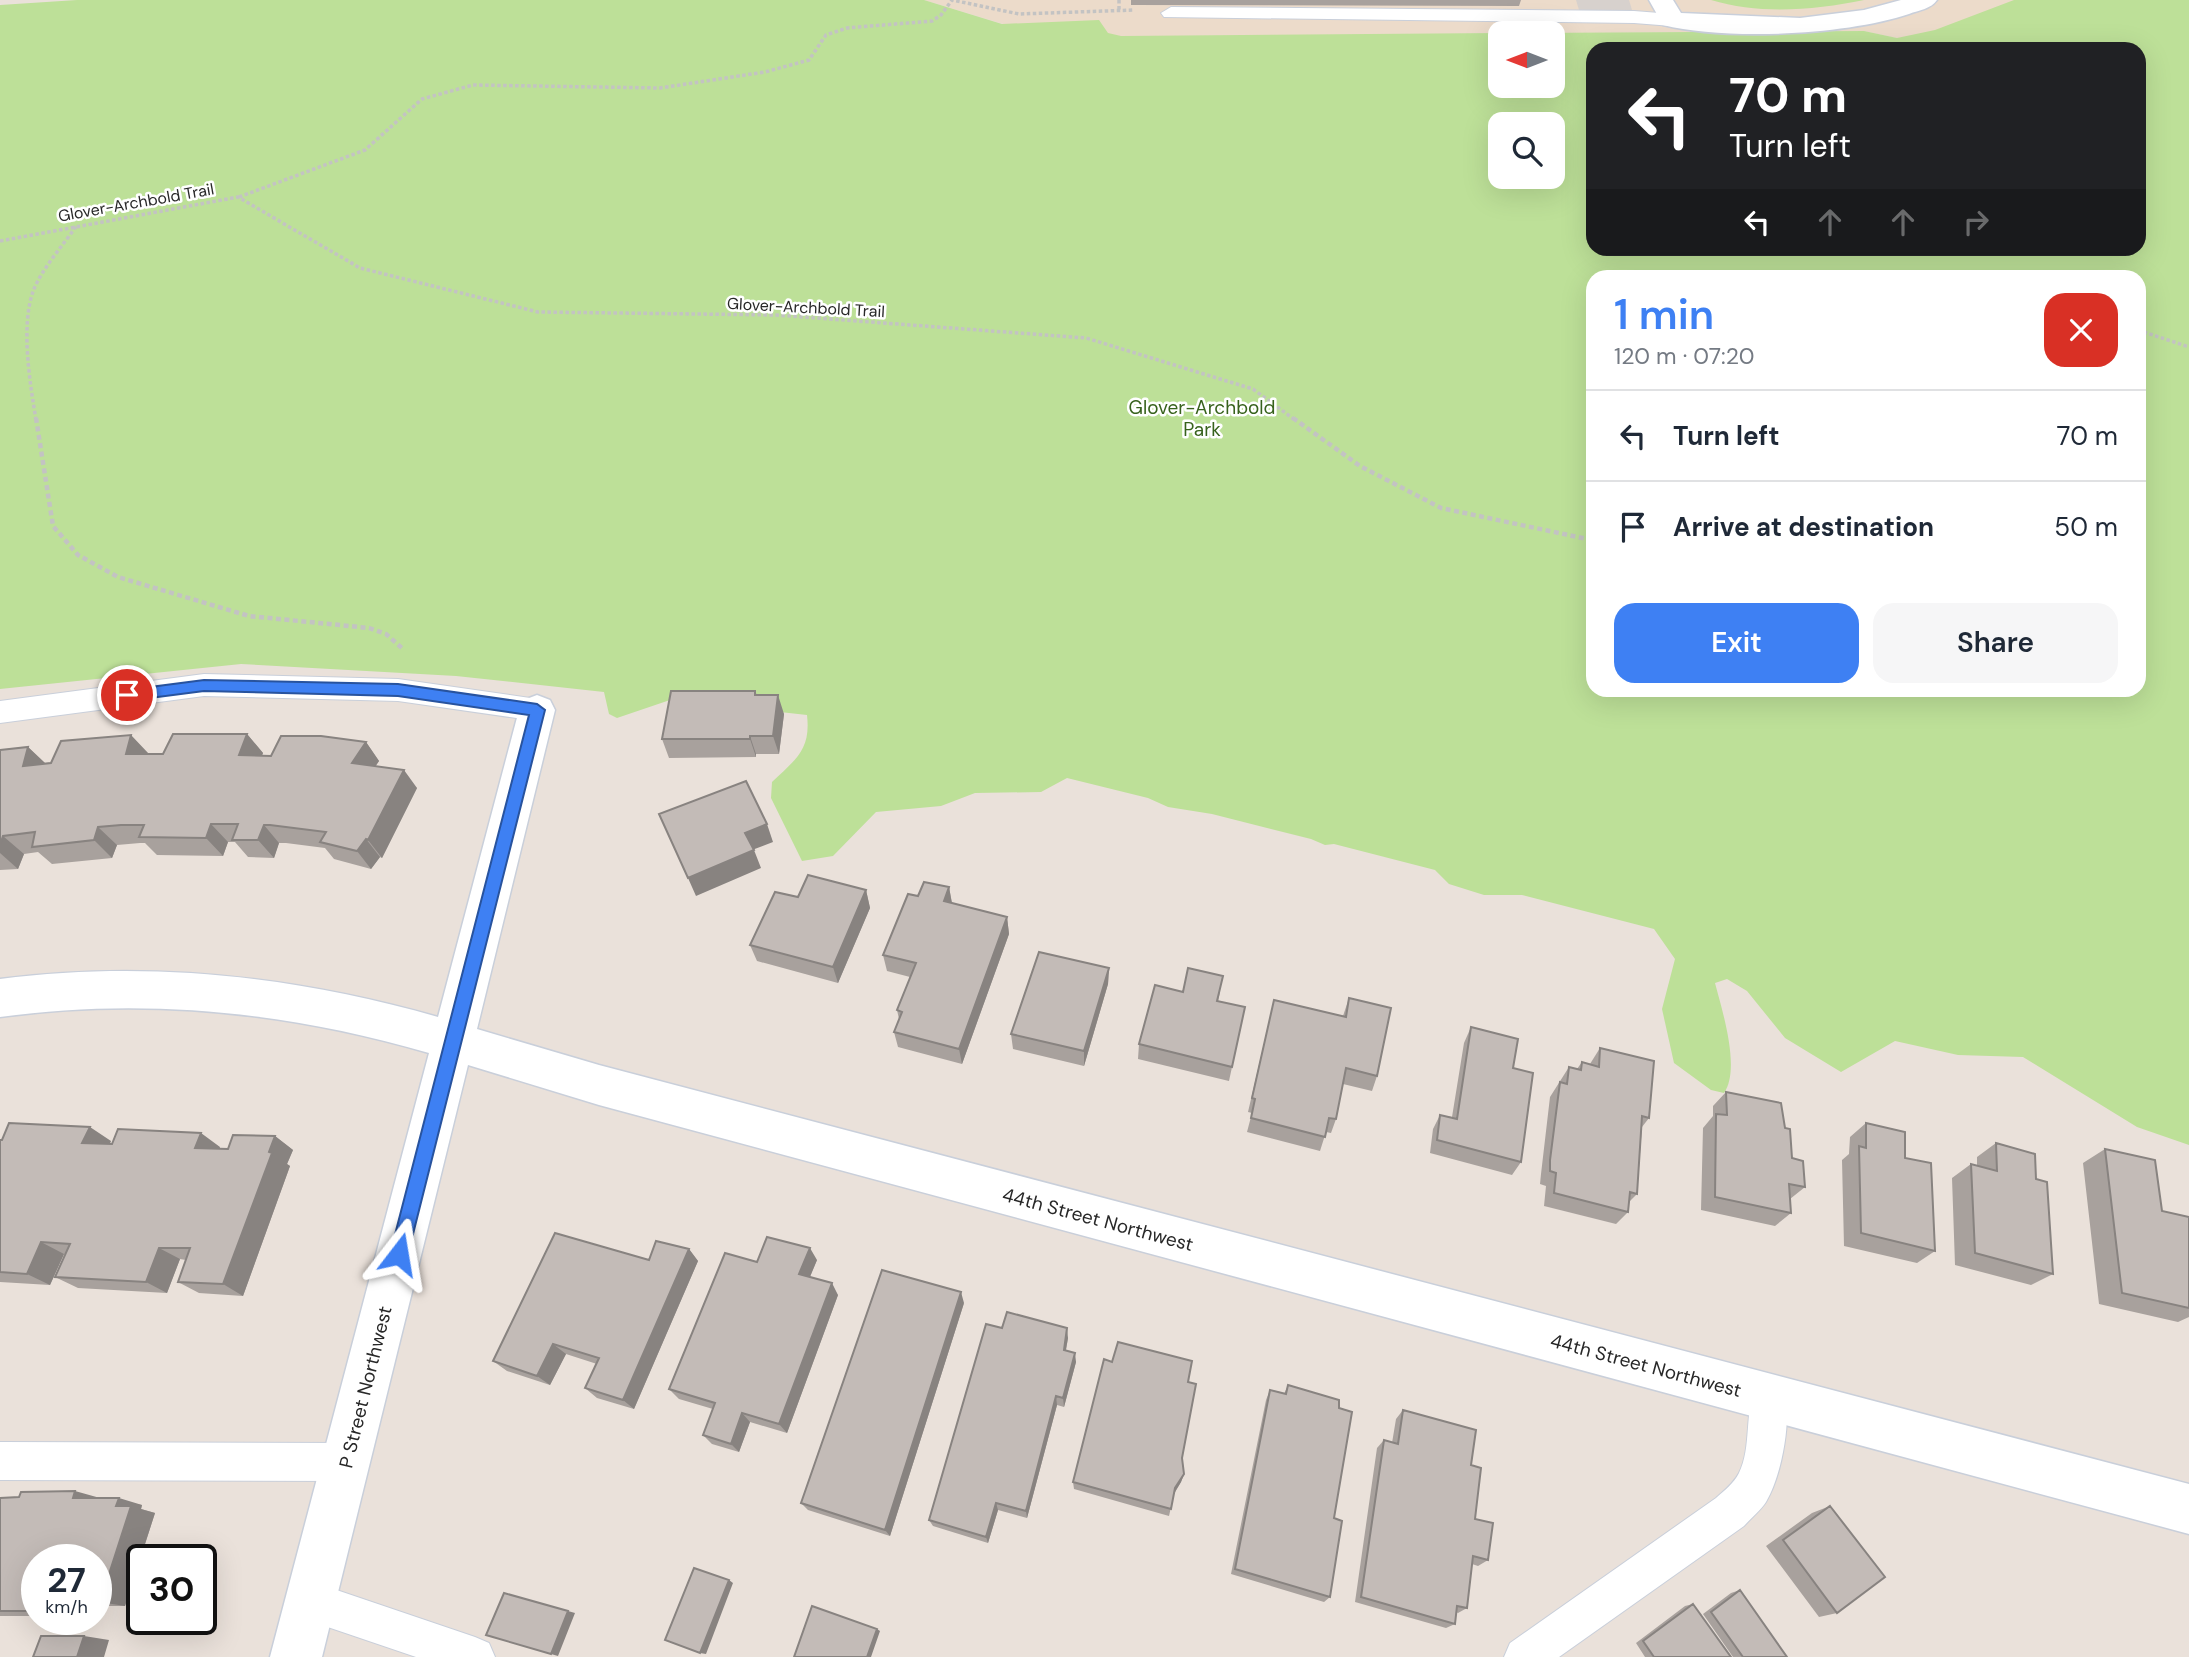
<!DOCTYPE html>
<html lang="en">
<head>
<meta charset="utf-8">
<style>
  body { margin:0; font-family:"DM Sans",sans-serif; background:#f6f6f7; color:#1f2937; height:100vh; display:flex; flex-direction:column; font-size:26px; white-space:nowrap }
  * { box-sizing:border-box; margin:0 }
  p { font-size:23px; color:#747a83 }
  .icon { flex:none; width:38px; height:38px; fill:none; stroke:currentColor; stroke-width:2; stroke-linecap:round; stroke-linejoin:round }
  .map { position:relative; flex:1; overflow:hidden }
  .drawer { position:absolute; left:1586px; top:270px; width:560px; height:427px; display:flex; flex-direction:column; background:#fff; border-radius:21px; box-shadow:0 7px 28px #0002 }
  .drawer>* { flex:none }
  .banner { position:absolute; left:1586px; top:42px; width:560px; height:214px; border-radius:21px; box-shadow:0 7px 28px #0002; background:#202124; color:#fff; overflow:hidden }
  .needle { width:46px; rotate:270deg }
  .controls { position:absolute; left:1488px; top:21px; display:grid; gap:14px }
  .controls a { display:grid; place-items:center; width:77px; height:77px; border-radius:14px; background:#fff; box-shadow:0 7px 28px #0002; font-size:35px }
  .speed { position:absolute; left:21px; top:1544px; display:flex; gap:14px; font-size:35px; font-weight:700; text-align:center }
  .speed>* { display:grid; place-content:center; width:91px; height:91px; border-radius:50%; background:#fff; box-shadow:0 7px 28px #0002; line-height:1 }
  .speed small { font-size:18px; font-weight:400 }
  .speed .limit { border:4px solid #111; border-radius:10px; background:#fff; color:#111 }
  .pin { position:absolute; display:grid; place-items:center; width:60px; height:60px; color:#fff; margin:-30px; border:4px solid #fff; border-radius:50%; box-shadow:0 2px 7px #0007 }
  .me { position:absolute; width:77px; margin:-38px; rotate:14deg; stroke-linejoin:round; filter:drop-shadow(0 0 5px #0008) }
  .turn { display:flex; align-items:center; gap:24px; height:147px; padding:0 28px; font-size:32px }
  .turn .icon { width:91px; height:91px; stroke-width:2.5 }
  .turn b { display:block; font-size:49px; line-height:60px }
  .lanes { display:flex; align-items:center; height:66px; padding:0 28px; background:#0003; justify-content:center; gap:35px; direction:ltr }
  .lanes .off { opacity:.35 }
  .round { display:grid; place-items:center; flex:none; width:74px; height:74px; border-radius:21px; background:#f6f6f7 }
  .overview { display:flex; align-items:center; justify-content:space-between; height:119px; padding:0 28px }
  h1 { font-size:42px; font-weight:600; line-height:52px; color:#3e80f3 }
  .primary-button { display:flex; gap:14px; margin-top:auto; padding:14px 28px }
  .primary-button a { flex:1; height:80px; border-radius:21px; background:#3e80f3; color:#fff; font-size:28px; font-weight:600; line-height:80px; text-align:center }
  .primary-button a+a { background:#f6f6f7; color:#1f2937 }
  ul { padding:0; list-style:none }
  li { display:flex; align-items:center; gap:21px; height:91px; padding:0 28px; border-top:2px solid #e0e1e3 }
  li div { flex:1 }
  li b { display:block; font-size:26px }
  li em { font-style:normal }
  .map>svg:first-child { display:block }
  .education { fill:#ecdbca }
  .green { fill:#bde098; fill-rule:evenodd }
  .plaza { fill:#d7d1cd }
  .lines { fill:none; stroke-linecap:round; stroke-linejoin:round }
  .lane-casing { stroke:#c9cfda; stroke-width:2 }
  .street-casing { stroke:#c9cfda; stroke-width:3 }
  .path-far1 { stroke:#c3c3c3; stroke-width:3.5; stroke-dasharray:3.5 2.5; stroke-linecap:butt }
  .path { stroke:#c3c3c3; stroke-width:4.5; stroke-dasharray:5 3.5; stroke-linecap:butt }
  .lane { fill:#fff; fill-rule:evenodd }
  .street { fill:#fff; fill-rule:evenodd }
  .wall { fill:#a8a19d }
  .shaded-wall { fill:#888380 }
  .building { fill:#c3bbb7; stroke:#888380; stroke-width:2 }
  .route { fill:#3e80f3; stroke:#28539e; stroke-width:2 }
  .labels { text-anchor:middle; stroke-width:5; stroke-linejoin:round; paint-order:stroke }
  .far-street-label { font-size:16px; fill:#282828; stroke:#fff }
  .park-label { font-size:19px; fill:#37621c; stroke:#fff }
  .street-label { font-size:19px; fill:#282828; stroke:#fff }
</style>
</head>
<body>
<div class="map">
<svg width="2189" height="1657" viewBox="0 0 2189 1657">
  <rect width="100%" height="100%" fill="#eae1da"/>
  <path class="education" d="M924,0H2189L2138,276V49H1948L1864,31L1046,37Z"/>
  <path class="green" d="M77,0H924L1002,24L1099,20L1108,33L1121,36L1500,33V86H1552V33H1525L1864,31L1897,38L1935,30L2014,0H2189V1145L2137,1127L2023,1057L1958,1055L1895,1041L1841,1072L1785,1038L1747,991L1727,979L1715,983C1722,1010 1741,1069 1724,1093L1711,1090L1674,1063L1662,1009L1675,959L1654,929L1522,895H1484L1449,884L1435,870L1334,844L1325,845L1311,839L1212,814L1168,807L1148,798L1067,778L1041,792L975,793L941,806L876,812L833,856L802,861L771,798L772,782C796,759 811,750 807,715L670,700L617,718L609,714L604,692L456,676L241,664L0,689V5ZM1592,49H2138V248H1592ZM1500,124H1552V177H1500ZM1592,276H2138V690H1592Z
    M1711,0H1864C1815,10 1760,15 1711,0Z"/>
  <path class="plaza" d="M1576,0H1629L1632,10H1579Z"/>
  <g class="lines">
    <g class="lane-casing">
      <path id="lane" d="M1171,7L1634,11L1672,14L1682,20L1672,26L1634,23L1164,17L1161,13Z
        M204,674L398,679L537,699L547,702L551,710L547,718L537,721L398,701L204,696L0,723V701Z
        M1769,1379L1782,1385C1794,1413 1782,1475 1766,1502C1761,1510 1751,1518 1744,1526L1559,1657H1504L1510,1643L1716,1498C1724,1491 1734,1483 1739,1473C1752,1447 1744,1413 1756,1385Z
        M0,1442L346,1443L359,1449L365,1462L359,1475L346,1481L0,1480Z
        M310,1581L475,1637L489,1643L495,1657H416L310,1621L296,1615L290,1601L296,1587Z"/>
    </g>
    <g class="street-casing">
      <path id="street" d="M1649,0H1673L1681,13L1800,18L1864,10L1901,0H1937C1931,9 1919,10 1909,14C1846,35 1727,41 1663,25Z
        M537,695L550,700L555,710L477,1029L599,1065L2189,1484V1534L599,1105L468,1065L322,1657H270L429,1053C288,1012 145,997 0,1017V979C149,960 294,976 438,1017L519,710L524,700Z"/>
    </g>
    <path class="path-far1" d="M1119,0V10
      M239,197L365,150L422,99L473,85L660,88L765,72L809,60L826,35L847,28L932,21L941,15L952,0L1019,14L1134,10
      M0,241L238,197L360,268L538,312L776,315L1086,338L1253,389L1295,420
      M2138,330L2189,347
      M36,420C30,383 20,324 34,289C42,269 64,244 77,225"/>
    <path class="path" d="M36,418L53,526L78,555L118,577L249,616L369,628L386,634L403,649
      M1293,418L1360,466L1441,508L1592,540"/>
    <use href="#lane" class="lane"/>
    <use href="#street" class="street"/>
  </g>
  <path class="wall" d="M1131,0H1521L1519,6L1131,5Z
    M755,691L757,695L784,714L779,754H756V757L669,758L662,739Z
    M247,734L263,753L262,755L271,756L366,742L379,761L375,766L417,788L382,858L380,857L371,869L334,859L325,848L286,843H279L274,858L248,857L235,842H228L223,856L157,855L145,843H140L117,845L112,858L52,864L38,852L24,854L18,869L0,870V750L28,747L45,763L149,754H163Z
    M949,887L952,903L1007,917L1009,934L962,1064L898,1047L894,1032L899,1019L897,1010L910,977L887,971L883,955L918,896Z
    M866,890L870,908L838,983L757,961L750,945L798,897Z
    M1109,968L1108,984L1084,1066L1013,1049L1011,1034Z
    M1183,992H1220L1218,1001L1245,1007L1229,1081L1138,1059L1139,1044Z
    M1349,998L1377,1076L1372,1091L1343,1084L1336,1119L1331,1133L1326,1132L1320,1151L1247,1132L1252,1113L1248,1112L1274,1000L1343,1016Z
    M1471,1027L1513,1068L1521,1162L1512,1175L1430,1153L1433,1129L1440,1115L1452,1117L1464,1043Z
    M1600,1048L1649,1118L1642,1127L1637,1194L1629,1202L1628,1212L1616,1224L1544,1206L1546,1186L1540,1184L1541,1174L1550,1097L1569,1067L1577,1069L1582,1062L1590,1064Z
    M1726,1092L1785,1128L1792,1158L1805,1187L1790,1199L1791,1213L1775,1226L1701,1210L1703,1128L1713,1116V1106Z
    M1866,1123L1905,1158L1935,1251L1917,1263L1844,1246L1842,1160L1849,1154L1850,1137Z
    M275,1136L293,1150L287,1164L290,1166L243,1296L199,1293L178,1282L186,1260L180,1259L167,1293L78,1288L55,1277L65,1254H64L50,1285L0,1282V1140L111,1141L109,1144L220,1147L219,1149H228Z
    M1996,1143L2036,1179L2053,1274L2031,1285L1955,1265L1952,1178L1971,1164L1977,1166V1157Z
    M2105,1149L2162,1211L2189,1220V1317L2178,1322L2099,1304L2083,1163Z
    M689,1249L698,1261L634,1409L597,1398L585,1388L597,1364L566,1354L550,1385L507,1371L493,1361L649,1260Z
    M817,1260L810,1277L838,1295L787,1433L750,1422L739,1452L712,1444L703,1435L713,1409L679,1399L669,1389L757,1262Z
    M964,1303L890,1536L808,1510L801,1503Z
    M1002,1328L1068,1338L1066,1350L1076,1362L1064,1407L1057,1405L1027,1518L998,1510L988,1543L933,1526L929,1520Z
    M1112,1362L1188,1382L1182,1458L1184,1474L1181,1482L1174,1494L1169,1516L1074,1489L1073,1482Z
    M1288,1385L1334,1518L1330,1597L1324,1602L1231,1574L1266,1400L1270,1390L1284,1394Z
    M1403,1410L1471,1465L1475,1519L1488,1560L1478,1566L1472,1564L1467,1608L1458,1613L1456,1612L1455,1624L1446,1628L1355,1602L1377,1448L1384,1440L1392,1443L1396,1419Z
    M0,1498H100L142,1505L141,1509L155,1513L125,1606H106L103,1615H96V1559H37V1616H0Z
    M1830,1506L1837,1613L1819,1617L1766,1546L1812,1513Z
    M1740,1590L1787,1657H1733L1703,1614L1731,1593Z
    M1693,1604L1731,1657H1645L1636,1643L1685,1606Z"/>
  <path class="shaded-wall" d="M778,695L784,714L779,754L773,736Z
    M247,734L263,753L255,774L239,755Z
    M131,735L149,754H126Z
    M750,736L756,754V757L750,739Z
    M366,742L379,761L366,781L352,763Z
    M28,747L47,765L23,766Z
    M404,770L417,788L382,858L368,840Z
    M211,824L228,842L223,856L206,838Z
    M767,824L773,842L752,850L745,833Z
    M264,825L279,843L274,858L258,840Z
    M98,827L117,845L112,858L94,840Z
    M3,836L24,854L18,869L0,853V845Z
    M366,839L380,857L371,869L357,851Z
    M754,850L761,868L696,896L688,878Z
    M949,887L952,904L944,901Z
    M866,890L870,908L838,983L833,967Z
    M1007,917L1009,934L962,1064L959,1049Z
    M1109,968L1108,984L1084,1066V1051Z
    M90,1127L111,1141L104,1157L82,1143Z
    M201,1133L220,1147L214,1161L195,1148Z
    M275,1136L293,1150L287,1164L290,1166L243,1296L223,1284Z
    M41,1242L64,1254L50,1285L27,1274Z
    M159,1248L180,1259L167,1293L146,1282Z
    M810,1248L817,1260L806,1286L799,1274Z
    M689,1249L698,1261L634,1409L623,1400Z
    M832,1283L838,1295L787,1433L779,1424Z
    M961,1292L964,1303L890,1536L885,1530Z
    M1067,1328L1068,1338L1064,1360V1350Z
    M553,1344L566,1354L550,1385L537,1376Z
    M1075,1353L1076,1362L1064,1407L1063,1398Z
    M1056,1396L1057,1405L1027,1518L1026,1511Z
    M742,1413L750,1422L739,1452L731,1444Z
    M1184,1474L1181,1482L1173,1495L1175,1488Z
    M75,1491L100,1498H73Z
    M119,1498L142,1505L141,1509L155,1513L125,1606L100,1602L116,1506Z
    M996,1503L998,1510L988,1543L986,1537Z
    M729,1580L733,1583L706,1654L700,1653Z
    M96,1604L106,1606L103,1615L96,1614Z
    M568,1611L575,1613L558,1656L551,1654Z
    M877,1629L880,1631L871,1657H867Z
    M84,1636L109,1640L104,1657H77Z"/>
  <path class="building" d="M671,691H755V695H778L773,736H750V739H662Z
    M173,734H247L239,755L271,756L281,736H321L366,742L352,763L404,770L368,840L366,839L357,851L320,842L326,832L270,825H264L258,840H232L238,824H211L206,838L139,837L144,825H121L98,827L94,840L32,847L35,832L3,836L0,845V750L28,747L23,766L51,763L61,741L131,735L126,754H163Z
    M746,781L767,824L745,833L754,850L688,878L659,814Z
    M808,875L866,890L833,967L750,945L775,892L798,897Z
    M924,882L949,887L944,901L1007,917L959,1049L894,1032L902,1012L897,1010L916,963L883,955L908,894L918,896Z
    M1039,952L1109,968L1084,1051L1011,1034Z
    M1188,968L1223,976L1217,1001L1245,1007L1232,1067L1139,1044L1155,985L1183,992Z
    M1349,998L1391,1008L1377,1076L1346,1068L1336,1119L1329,1118L1325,1137L1251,1118L1255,1099L1252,1098L1274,1000L1346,1017Z
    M1471,1027L1518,1039L1513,1068L1533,1073L1521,1162L1437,1140L1440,1115L1457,1119Z
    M1600,1048L1654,1061L1649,1118L1642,1116L1637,1194L1630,1192L1628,1212L1554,1193L1556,1173L1550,1171V1160L1560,1082L1567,1084L1569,1067L1581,1070L1582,1062L1599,1067Z
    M1726,1092L1781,1103L1785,1128L1790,1129L1792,1158L1803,1161L1805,1187L1789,1184L1791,1213L1715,1197L1716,1114L1727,1115Z
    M9,1123L90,1127L82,1143L112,1144L118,1129L201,1133L195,1148L228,1149L233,1135L275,1136L269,1152L272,1153L223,1284L178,1282L190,1248H159L146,1282L55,1277L70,1244L41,1242L27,1274L0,1272V1140H2Z
    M1866,1123L1905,1132V1158L1931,1163L1935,1251L1861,1233L1859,1146L1866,1148Z
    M1996,1143L2035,1154L2036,1179L2047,1182L2053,1274L1975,1253L1971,1164L1997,1171Z
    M2105,1149L2155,1160L2162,1211L2189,1217V1308L2122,1293Z
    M555,1233L649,1260L656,1241L689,1249L623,1400L585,1388L599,1358L553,1344L537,1376L493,1361Z
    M767,1237L810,1248L799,1274L832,1283L779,1424L742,1413L731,1444L703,1435L715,1403L669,1389L725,1253L757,1262Z
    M882,1270L961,1292L885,1530L801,1503Z
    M1007,1312L1067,1328L1064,1350L1075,1353L1063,1398L1056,1396L1026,1511L996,1503L986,1537L929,1520L986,1324L1002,1328Z
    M1118,1342L1192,1361L1188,1382L1196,1384L1182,1458L1184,1474L1175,1488L1171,1509L1073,1482L1104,1359L1112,1362Z
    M1288,1385L1339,1400V1408L1352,1412L1334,1518L1342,1521L1330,1597L1235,1569L1270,1390L1286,1394Z
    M1403,1410L1476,1430L1471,1465L1481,1468L1475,1519L1493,1523L1488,1560L1473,1556L1467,1608L1457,1606L1455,1624L1361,1597L1384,1440L1398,1444Z
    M75,1491L73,1498H119L116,1506H131L100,1602H96V1559H37V1611H0V1498L19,1497L21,1492Z
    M1830,1506L1885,1577L1837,1613L1783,1540Z
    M694,1568L729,1580L700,1653L665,1640Z
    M1740,1590L1787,1657H1743L1711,1612Z
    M504,1593L568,1611L551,1654L486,1635Z
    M1693,1604L1731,1657H1654L1643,1641Z
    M812,1606L877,1629L867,1657H794Z
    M41,1636H84L77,1657H33Z"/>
  <path class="route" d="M204,680L398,684L537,704L545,710L408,1254L406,1260L399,1263L392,1260L390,1254L529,715L398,696L204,691L127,701L120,695L127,690Z"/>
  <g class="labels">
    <g class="far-street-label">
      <text transform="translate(136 202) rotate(-10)" y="6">Glover-Archbold Trail</text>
      <text transform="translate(806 307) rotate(3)" y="6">Glover-Archbold Trail</text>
    </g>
    <g class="park-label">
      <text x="1202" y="414">Glover-Archbold<tspan x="1202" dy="22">Park</tspan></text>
    </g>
    <g class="street-label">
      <text transform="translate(1098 1219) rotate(15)" y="7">44th Street Northwest</text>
      <text transform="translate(1646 1365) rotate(15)" y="7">44th Street Northwest</text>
      <text transform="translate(365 1387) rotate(-76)" y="7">P Street Northwest</text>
    </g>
  </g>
</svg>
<div class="controls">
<a><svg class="needle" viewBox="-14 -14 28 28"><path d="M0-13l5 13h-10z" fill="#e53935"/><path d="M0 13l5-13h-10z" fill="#747a83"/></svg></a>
<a><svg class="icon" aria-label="search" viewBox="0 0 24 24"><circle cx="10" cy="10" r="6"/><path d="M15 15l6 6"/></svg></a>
</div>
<div class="speed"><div>27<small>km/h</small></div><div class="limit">30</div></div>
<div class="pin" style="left:127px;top:695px;background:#d93025"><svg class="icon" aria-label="arrive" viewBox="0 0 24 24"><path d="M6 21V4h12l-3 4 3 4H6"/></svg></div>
<svg class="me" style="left:399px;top:1254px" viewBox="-20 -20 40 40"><path d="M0-17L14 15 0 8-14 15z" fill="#3e80f3" stroke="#fff" stroke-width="4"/></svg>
<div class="banner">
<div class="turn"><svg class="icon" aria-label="left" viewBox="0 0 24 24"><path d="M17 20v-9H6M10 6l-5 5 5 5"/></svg><div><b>70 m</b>Turn left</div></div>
<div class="lanes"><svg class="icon" aria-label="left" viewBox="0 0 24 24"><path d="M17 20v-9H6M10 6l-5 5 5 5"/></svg><svg class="icon off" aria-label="ahead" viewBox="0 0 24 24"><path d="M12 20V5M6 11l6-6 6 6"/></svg><svg class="icon off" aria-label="ahead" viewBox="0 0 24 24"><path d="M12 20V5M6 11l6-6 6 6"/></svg><svg class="icon off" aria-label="right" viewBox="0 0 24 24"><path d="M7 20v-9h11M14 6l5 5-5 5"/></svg></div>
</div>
<section class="drawer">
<div class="overview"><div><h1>1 min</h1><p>120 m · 07:20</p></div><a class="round" style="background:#d93025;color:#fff"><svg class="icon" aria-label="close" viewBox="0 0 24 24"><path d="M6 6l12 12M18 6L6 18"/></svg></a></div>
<ul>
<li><svg class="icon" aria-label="left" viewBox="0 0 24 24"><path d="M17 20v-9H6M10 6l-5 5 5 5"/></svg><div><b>Turn left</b></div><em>70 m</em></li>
<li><svg class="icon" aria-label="arrive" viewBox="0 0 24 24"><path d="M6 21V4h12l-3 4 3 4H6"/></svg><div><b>Arrive at destination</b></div><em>50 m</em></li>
</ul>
<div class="primary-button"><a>Exit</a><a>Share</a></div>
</section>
</div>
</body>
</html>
